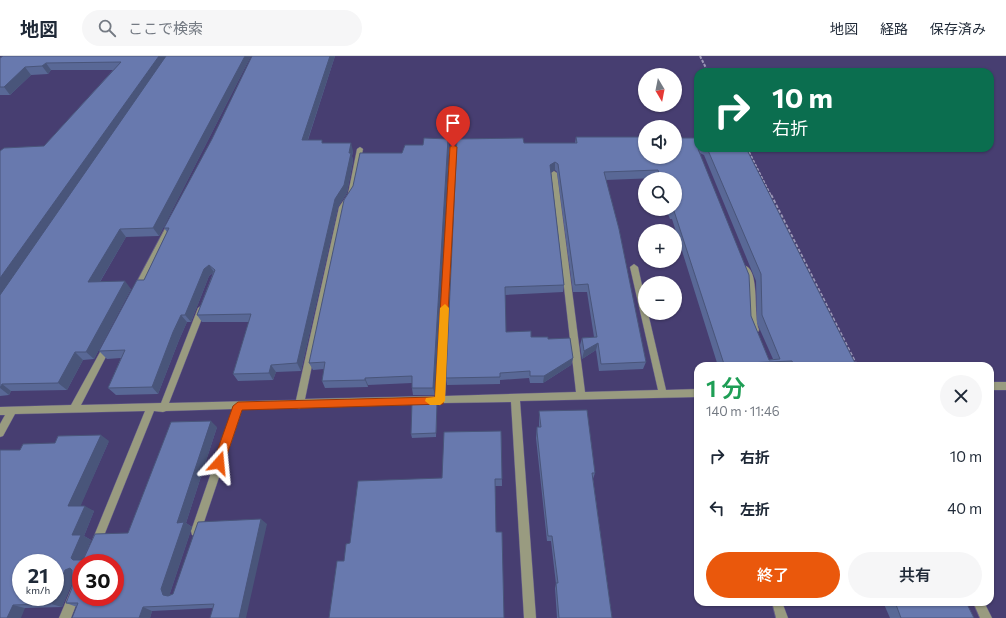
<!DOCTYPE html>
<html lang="ja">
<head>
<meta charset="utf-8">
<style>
  body { margin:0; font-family:Commissioner,"Noto Sans JP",sans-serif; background:#f6f6f7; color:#1f2937; height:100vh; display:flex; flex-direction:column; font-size:15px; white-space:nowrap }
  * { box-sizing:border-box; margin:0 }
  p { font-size:13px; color:#747a83 }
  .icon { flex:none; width:22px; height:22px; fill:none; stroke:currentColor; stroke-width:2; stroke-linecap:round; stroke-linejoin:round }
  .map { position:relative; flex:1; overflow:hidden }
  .side { position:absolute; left:694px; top:306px; width:300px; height:244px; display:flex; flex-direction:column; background:#fff; border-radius:12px; box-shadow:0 1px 3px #0004 }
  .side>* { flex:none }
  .banner { position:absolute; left:694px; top:12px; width:300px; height:84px; border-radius:12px; box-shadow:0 1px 3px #0004; background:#0b6e4f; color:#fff; overflow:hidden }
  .needle { width:26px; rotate:170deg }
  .controls { position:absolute; left:638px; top:12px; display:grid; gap:8px }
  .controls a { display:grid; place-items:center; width:44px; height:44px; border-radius:50%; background:#fff; box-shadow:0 1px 3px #0004; font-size:20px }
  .speed { position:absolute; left:12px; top:498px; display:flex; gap:8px; font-size:20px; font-weight:700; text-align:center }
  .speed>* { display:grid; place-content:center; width:52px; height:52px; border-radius:50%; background:#fff; box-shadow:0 1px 3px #0004; line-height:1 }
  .speed small { font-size:10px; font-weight:400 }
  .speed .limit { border:6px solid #d22; background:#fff; color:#111 }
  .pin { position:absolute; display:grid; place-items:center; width:34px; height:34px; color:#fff; margin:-41px -17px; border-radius:50% 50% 50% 0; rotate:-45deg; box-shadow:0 0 4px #0007 }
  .pin .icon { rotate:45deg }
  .me { position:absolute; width:44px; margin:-22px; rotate:18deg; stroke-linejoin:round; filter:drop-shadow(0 0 3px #0008) }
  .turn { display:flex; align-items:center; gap:14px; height:84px; padding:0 12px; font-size:18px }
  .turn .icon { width:52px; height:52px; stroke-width:2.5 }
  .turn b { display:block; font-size:28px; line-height:34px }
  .round { display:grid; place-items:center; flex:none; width:42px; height:42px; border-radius:21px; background:#f6f6f7 }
  .headline { display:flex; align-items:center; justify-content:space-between; height:68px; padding:0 12px }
  h1 { font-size:24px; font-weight:600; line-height:30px; color:#1e9e55 }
  .button { display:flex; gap:8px; margin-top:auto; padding:8px 12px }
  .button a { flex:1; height:46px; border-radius:24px; background:#ea580c; color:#fff; font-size:16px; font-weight:600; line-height:46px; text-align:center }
  .button a+a { background:#f6f6f7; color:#1f2937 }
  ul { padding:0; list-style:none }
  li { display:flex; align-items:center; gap:12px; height:52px; padding:0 12px }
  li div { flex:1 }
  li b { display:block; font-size:15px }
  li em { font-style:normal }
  header { display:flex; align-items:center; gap:24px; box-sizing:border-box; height:56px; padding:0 20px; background:#fff; border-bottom:1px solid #e0e1e3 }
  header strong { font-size:19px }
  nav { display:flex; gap:22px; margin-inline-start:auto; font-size:14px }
  .search { width:280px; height:36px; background:#f6f6f7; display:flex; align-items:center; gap:10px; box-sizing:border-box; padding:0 14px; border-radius:22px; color:#747a83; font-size:15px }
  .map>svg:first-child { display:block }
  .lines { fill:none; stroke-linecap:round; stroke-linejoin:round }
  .minor-casing { stroke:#635b88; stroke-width:1 }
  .path-far1 { stroke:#9c97b7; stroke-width:2; stroke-dasharray:3 1.5; stroke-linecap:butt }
  .path { stroke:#9c97b7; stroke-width:2.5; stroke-dasharray:3.5 2; stroke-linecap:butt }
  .minor { fill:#999b80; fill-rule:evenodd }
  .wall { fill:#596896; fill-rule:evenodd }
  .shaded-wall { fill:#49557a }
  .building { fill:#6879ae; stroke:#49557a; fill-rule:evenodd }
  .route { fill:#ea580c; stroke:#983908 }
  .slow { fill:#f59e0b }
</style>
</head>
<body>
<header>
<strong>地図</strong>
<div class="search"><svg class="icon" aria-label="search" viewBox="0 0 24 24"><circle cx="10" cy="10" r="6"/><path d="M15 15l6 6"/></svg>ここで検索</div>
<nav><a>地図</a><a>経路</a><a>保存済み</a></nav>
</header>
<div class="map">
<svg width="1006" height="562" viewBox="0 0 1006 562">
  <rect width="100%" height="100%" fill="#473e71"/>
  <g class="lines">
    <g class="minor-casing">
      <path id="minor" d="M453,89L456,91L445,340L576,336L551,117L554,115L557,117L585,336L658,334L630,211L634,208L638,211L645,243V257H648L666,334L698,333V341L520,345L536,562H524L511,346L443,347L440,349L437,348L302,351L299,353L296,351L242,353L201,475L200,479L196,480L192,479L191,475L233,353L166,355L163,356L154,355L93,507H83L145,355L15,358L3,380L0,381V368L5,359H0V351L71,349L105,287H111L112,289L81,349L161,347L198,252L202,249L206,252L169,347L296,344L339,151L348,138L357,93L360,91L363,93L354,138L345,151L305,343L436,340L450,91Z
        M169,165H171L174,167L140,235H134L133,233Z
        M746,210C760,216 753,260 759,274L758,276H752L748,267L747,226L742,213Z
        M990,326H1006V334H990Z
        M81,518V536L71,562H59L77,519Z
        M772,546H782L788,562H776Z
        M973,546H984L992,562H980Z"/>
    </g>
    <path class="path-far1" d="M700,0L708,16
      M747,92L771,140"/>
    <path class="path" d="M771,139L857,310"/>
    <use href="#minor" class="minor"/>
  </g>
  <path class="wall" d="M3,0H251L159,180L126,181L100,226L131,233L94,303L83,304L67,334L11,335L9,339L0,340V95L44,90L113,14H51L48,18L31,19L10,39H0V2Z
    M252,0H335L308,84L323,87L353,95L352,100L353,105L347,137L338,151L301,315L276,316L273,324L238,325L233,318L249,266H202L197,259L213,217L209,220L191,266H187L179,284L158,338L116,339L108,332L121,302L107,303L99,295L144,224L167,176L164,172L212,83Z
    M576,81L698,92H746L855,307L852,310H718L672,163H670L666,153H675V123H656V122L606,124L646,306L643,313L599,315L596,294L582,303L580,289L582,282L594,281L587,236H573L557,116L555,114L551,116L564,229L563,236L505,239L506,276L531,281L548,283L573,302L571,309L543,327H530L529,322L500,324V328L447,329L446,322L524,87H575ZM700,97L704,99L756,225L757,267L773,303L769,304L751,260Z
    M448,83L449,91L435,339H413L412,332V327L368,329V331L325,332L322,325L324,313L313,314L309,307L402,97L423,89Z
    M437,350L436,381L412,382L411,378Z
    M539,355L595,417L593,423L612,562H557L555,532L556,528L551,485H547L536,382L537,371H539Z
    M217,371L186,467L192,471L170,537V539L173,538L267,468L213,552L152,555L150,562H72L77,551L66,547L72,532V527L62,551L25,552L0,562L109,385L80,450L94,455L84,480L91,484L83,504L128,477Z
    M501,375L502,430H495L344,505L350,487L442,422Z
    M883,546H966L974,562H890Z"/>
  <path class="shaded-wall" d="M159,0H168L0,241V222Z
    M245,0H251L159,180L153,172Z
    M330,0H335L305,92L302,84Z
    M46,7L51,14L48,18L42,10Z
    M25,11L31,19L10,39L4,31Z
    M448,83L449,91L435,339L433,332Z
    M351,87L353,95L352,100L353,105L347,137L338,151L301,315L297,307L335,143L349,97Z
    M555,106V114L550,117V109Z
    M120,173L126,181L95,234L88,226Z
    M209,209L214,216L209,220L191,266L185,259L204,213Z
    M125,225L131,233L94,303L86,296Z
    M181,259L187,266L179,284L158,338L152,331L173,276Z
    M598,287L596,294L582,303L584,295Z
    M75,296L83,304L67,334L58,327Z
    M573,302L571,309L543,327L544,320Z
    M271,309L276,316L273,324L269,317Z
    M365,322L368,329V331L365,324Z
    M2,328L11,335L9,339L0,332Z
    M211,365L217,371L186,467L192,471L170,537L172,542L163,539L161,533L177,467Z
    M101,379L109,385L78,456L68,450Z
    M85,450L94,455L84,480L91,484L82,506L73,504L71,502L72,479Z
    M261,463L267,468L246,562H239Z
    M70,512L81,517L76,518L62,551L51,548L54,541H55V538L65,514Z
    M13,549L25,552L21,562H7Z
    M143,551L152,555L150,562H139Z"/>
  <path class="building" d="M3,0H159L0,222V95L4,92L44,90L121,6L46,7L42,10L25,11L4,31H0V2Z
    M166,0H245L153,172L120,173L88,226L125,225L86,296H75L58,327L2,328L0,332V239Z
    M252,0H330L302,84H322V87H351L349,97H351L344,129L335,143L297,307L271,309L269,317L233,318L251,258L197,259L215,214L209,209L204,213L185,259H181L173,276L152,331L108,332L125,294L99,295L137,224H144L169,172H164L212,83Z
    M576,81H645V101H675V82H698V92H699L698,93L749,219L751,260L769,304L780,303L762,259L761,218L707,92H746L855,307H844L845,310H794L792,305L724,308L674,155H672V153H675V123H661L658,114L604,116L619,173L646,306L601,308L598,287L584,295L582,282L597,281L588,228L575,229L558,108L555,106L550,109L564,229L505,231L506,276L531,275V281H548V283L570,282L573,302L544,320H530V315L500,317V321L446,322L457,83L523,82L524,87H577Z
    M424,82L448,83L433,332H412V320L365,322V324L322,325L325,306L309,307L344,144L353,130L360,97H402L405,89H423Z
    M412,346H437L436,377L411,378Z
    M587,354L595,417H592L612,562H559L556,527H558L552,480H548L537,376V371H541L539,355Z
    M211,365L177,467L184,466L161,533L163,539L168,540L173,538L198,466L261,463L239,562H210L214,548L143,551L139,562H72L78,547H66L72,532V514L70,512L65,514L55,538V507H21V541H54L51,548L13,549L7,562H0V394H20L23,388L55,387L58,380L101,379L68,450H85L72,479H81L71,502L73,504H83L95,478L128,477L171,366ZM81,507H115V541H81Z
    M501,375L502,423H495L496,476H502L504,562H329L337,505H344L346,488L350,487L358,425L442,422L444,376Z
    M895,546H966L974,562H901Z"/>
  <path class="route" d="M453,89L457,91L443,348L242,354L223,411L219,412L215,411L213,407L233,350L238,346L435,341L450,91Z"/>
  <path class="slow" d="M445,248L449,252L445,345L440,349H430L425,345L426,342L435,341L440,252Z"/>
</svg>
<div class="controls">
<a><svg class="needle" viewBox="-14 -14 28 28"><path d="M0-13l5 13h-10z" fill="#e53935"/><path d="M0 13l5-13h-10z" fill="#747a83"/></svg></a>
<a><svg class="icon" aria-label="sound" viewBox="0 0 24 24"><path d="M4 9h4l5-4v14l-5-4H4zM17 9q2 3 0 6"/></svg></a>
<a><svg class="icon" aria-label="search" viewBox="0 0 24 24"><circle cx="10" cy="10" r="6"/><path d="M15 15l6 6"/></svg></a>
<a>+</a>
<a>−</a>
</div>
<div class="speed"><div>21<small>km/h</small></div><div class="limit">30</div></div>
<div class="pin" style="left:453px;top:91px;background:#d93025"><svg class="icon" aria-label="arrive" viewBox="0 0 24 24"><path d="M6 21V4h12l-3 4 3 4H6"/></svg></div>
<svg class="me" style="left:219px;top:407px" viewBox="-20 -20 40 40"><path d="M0-17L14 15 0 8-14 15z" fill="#ea580c" stroke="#fff" stroke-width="4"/></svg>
<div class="banner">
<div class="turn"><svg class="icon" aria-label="right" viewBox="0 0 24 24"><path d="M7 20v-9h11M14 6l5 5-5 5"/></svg><div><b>10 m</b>右折</div></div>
</div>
<section class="side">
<div class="headline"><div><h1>1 分</h1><p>140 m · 11:46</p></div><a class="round"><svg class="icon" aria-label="close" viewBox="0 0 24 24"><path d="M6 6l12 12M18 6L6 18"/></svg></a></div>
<ul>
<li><svg class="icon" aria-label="right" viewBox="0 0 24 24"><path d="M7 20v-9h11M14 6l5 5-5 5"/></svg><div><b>右折</b></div><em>10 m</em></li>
<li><svg class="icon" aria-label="left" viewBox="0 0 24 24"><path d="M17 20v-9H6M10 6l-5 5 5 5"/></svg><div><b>左折</b></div><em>40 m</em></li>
</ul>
<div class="button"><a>終了</a><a>共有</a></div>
</section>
</div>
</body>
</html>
